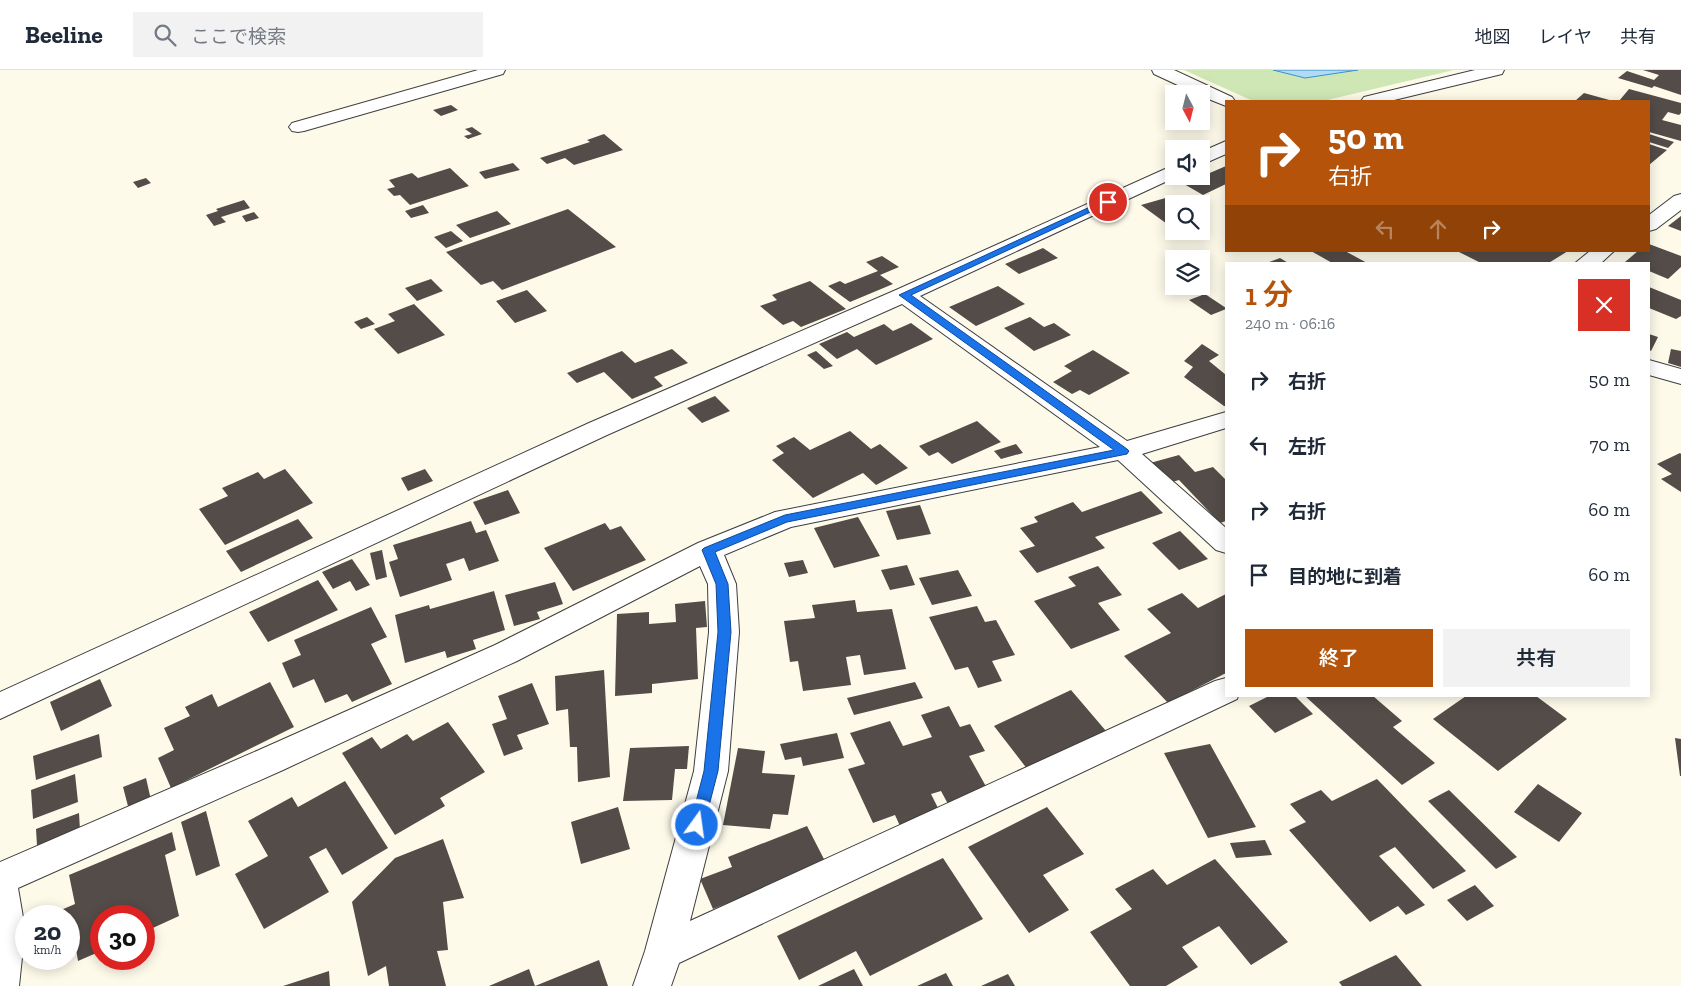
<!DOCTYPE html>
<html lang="ja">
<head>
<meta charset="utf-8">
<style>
  body { margin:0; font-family:"Zilla Slab","Noto Sans JP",serif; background:#f2f2f3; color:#1f2937; height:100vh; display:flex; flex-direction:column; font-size:19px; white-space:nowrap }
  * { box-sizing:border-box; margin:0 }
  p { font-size:16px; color:#747a83 }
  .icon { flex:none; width:28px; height:28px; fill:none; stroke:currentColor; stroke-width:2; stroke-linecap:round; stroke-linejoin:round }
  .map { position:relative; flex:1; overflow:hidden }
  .panel { position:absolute; left:1225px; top:192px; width:425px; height:435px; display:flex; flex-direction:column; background:#fff; border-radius:0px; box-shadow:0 2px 12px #0003 }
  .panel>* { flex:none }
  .banner { position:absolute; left:1225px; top:30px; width:425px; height:152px; border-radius:0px; box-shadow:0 2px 12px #0003; background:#b45309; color:#fff; overflow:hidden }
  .needle { width:32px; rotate:173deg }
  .controls { position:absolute; left:1165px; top:15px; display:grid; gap:10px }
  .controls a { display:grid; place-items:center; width:45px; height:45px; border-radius:0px; background:#fff; box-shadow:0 2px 12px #0003; font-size:25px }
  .speed { position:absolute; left:15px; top:835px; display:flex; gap:10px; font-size:25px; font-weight:700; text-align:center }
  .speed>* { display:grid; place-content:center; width:65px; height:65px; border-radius:50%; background:#fff; box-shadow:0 2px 12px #0003; line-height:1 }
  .speed small { font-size:12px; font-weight:400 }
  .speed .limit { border:8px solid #d22; background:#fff; color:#111 }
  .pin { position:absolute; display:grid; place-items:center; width:42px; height:42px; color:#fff; margin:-21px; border:2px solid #fff; border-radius:50%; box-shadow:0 1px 5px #0007 }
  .me { position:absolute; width:55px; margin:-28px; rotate:14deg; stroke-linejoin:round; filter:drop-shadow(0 0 4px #0008) }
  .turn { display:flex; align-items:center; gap:18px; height:105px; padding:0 20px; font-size:22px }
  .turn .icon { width:65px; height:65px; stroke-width:2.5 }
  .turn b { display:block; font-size:35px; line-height:42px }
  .lanes { display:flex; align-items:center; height:48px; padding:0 20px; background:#0003; justify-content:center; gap:25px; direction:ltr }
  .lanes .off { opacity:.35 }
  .round { display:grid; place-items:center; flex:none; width:52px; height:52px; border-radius:0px; background:#f2f2f3 }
  .summary { display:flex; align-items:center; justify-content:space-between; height:85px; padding:0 20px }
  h1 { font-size:30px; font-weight:600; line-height:38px; color:#b45309 }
  .button { display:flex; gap:10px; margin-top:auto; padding:10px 20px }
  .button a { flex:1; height:58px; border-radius:0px; background:#b45309; color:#fff; font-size:20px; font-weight:600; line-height:58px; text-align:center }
  .button a+a { background:#f2f2f3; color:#1f2937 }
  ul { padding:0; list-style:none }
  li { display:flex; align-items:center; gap:15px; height:65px; padding:0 20px }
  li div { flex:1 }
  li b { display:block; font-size:19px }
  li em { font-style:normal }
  header { display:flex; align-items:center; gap:30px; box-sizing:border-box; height:70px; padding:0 25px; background:#fff; border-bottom:1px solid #e0e1e3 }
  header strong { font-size:24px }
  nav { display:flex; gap:28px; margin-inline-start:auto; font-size:18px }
  .search { width:350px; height:45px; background:#f2f2f3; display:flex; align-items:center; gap:12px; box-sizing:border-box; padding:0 18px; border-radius:0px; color:#747a83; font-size:19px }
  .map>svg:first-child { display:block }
  .green { fill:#cfe7b5 }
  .water { fill:#b0dbf4; stroke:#3991c9 }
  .building { fill:#534c48 }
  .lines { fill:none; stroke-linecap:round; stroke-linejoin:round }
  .minor-casing { stroke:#3e3e3e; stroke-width:2 }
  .minor { fill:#fff; fill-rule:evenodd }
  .route { fill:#1a73e8; stroke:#114b97 }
</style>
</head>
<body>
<header>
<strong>Beeline</strong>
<div class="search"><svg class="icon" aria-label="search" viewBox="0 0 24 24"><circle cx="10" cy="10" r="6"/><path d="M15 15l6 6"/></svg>ここで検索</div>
<nav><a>地図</a><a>レイヤ</a><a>共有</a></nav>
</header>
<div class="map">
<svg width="1681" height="916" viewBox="0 0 1681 916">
  <rect width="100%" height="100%" fill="#fefaea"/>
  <path class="green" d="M1184,0H1454L1323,31H1253Z"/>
  <path class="water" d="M1273,0H1358L1305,8Z"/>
  <path class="building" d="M1643,0H1681V25L1654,16L1652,18L1618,8L1627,1L1654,10L1659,5Z
    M1629,19L1681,33V43L1679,45L1668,42L1662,50L1681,55V71L1649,62V31H1619Z
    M1584,23L1613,31H1575Z
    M451,35L458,40L441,46L433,40Z
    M472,57L482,64L468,69L464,66L472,64L465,59Z
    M604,64L623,80L574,95L565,88L547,94L540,88L590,72L587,70Z
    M1649,64L1674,72L1668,78L1649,72Z
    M1649,74L1667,80L1649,95Z
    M513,93L520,100L485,109L479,102Z
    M1226,96V114L1203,125L1184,114Z
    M450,98L469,116L410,135L400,125L394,126L387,119L395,117L389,110L412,103L418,108Z
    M146,108L151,113L138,118L133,112Z
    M1169,127L1178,134H1174V159L1141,135Z
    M244,130L250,138L221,147L226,152L214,156L206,145L218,141L216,139Z
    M423,135L429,143L411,148L405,141Z
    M568,139L616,177L502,220L493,211L481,215L446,182Z
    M497,141L511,154L470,168L456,155Z
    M254,142L259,148L246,152L242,146Z
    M1681,146V161L1668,156Z
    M451,161L463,171L446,178L434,167Z
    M1649,174L1681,186V197L1668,209L1649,201V194L1625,192L1638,181H1649Z
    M1043,178L1058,188L1019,204L1005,194Z
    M1311,181H1345L1369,194H1334Z
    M1457,181H1568L1547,194H1483Z
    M882,186L899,197L880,205L893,214L850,232L828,216L840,211L845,214L878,201L866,192Z
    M1280,188L1290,194H1264Z
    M431,209L443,221L417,231L405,218Z
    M810,211L846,239L801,257L793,251L783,255L760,236L777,230L772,225Z
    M998,216L1025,234L976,256L949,237Z
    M1649,217L1681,230V246L1676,249L1649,238Z
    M527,220L547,241L515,253L496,231Z
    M1205,224L1226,238V239L1211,245L1189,230Z
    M414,234L445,265L398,284L374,259L395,251L388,244Z
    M367,247L375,254L361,259L354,252Z
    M1030,247L1044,257L1054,253L1071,265L1034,281L1004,258Z
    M911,253L933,269L876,295L857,279L837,289L819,274L847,262L854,267L884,254L893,261Z
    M1649,264L1658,267L1651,281L1649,280Z
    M1202,274L1219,285L1209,291L1226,305V336H1224L1184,307L1193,297L1184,291Z
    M672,279L688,293L654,307L663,316L632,329L604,302L577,313L567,303L622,281L635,293Z
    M1671,279L1681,281V297L1668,293Z
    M1093,280L1130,303L1089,325L1080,320L1072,324L1053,312L1072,301L1064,296Z
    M816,281L833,296L824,299L807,285Z
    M715,326L730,341L702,353L687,338Z
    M977,351L1001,372L952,394L938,382L929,386L919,376Z
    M850,361L871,379L880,374L908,398L876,415L863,403L813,428L772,390L784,383L776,376L794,367L810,380Z
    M1016,374L1023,383L1001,389L994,381Z
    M1680,383L1681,384V422L1661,409L1672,404L1657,394Z
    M1179,385L1195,402L1213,397L1226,410V451L1220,453L1179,410L1169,413L1150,393Z
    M285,399L313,433L225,475L199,439L228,426L222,418L258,402L264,409Z
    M425,399L433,411L408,421L401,408Z
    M508,420L520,443L485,455L473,432Z
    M1141,421L1163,443L1095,467L1105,478L1037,503L1019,481L1035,476L1020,458L1038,452L1034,447L1073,432L1082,442Z
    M920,435L931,464L897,470L886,441Z
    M858,447L880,486L834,498L814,458Z
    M298,449L313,468L241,502L226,481Z
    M471,451L476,463L486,460L499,491L469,501L464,488L446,494L452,510L400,527L389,492L398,489L393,475Z
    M605,453L610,460L621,456L646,490L573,521L544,478Z
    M1180,461L1208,489L1179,500L1152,473Z
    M382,480L387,507L376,510L370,483Z
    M352,489L370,515L356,521L350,511L333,519L322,502Z
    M803,490L808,503L789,507L784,493Z
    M907,495L915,515L890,520L881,500Z
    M1098,496L1122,525L1098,533L1120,560L1071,579L1034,531L1076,516L1068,507Z
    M958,500L972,526L932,535L919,508Z
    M318,510L338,540L268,572L249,542Z
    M555,512L563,534L537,542L540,549L514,556L505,525Z
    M494,521L505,560L473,570L476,579L447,588L445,581L405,593L395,545L429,535L430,539Z
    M1182,523L1198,538L1226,524V603L1168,633L1124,586L1171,563L1147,539Z
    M855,530L857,542L892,539L906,599L864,605L860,585L846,587L851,615L803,621L798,591L790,592L784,551L815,548L812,535Z
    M705,531L707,557L696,558L698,609L652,614V623L615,626L617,544L649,542V554L676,552L675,534Z
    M977,536L985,552L996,550L1015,585L992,591L1002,611L978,618L968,597L955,600L929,547Z
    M371,537L387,567L371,574L392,614L352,632L347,624L325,633L314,609L293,618L282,593L301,585L294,570Z
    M604,600L610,707L578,712L577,677H570L568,639L556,641L555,606Z
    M100,609L112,636L61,661L50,632Z
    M270,612L294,657L171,718L158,688L174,680L164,658L190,646L185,637L212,624L218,637Z
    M915,612L923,628L854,645L847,628Z
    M532,613L549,654L517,665L523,679L504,686L492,654L507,649L498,626Z
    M1071,620L1106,661L1028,700L994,656Z
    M1269,626H1295L1313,644L1275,663L1249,636Z
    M1305,626H1373L1402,651L1393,657L1435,693L1402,715Z
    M1466,626H1536L1567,649L1498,701L1433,649Z
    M949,636L960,657L970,654L985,681L969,686L988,720L948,734L941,721L931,724L940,742L900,756L895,745L873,753L848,699L865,694L850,663L890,651L903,676L932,667L921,645Z
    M448,652L485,702L440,728L445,736L395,765L342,683L372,667L381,679L407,664L413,671Z
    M837,663L844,688L803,696L801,687L785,690L780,674Z
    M99,664L102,687L36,710L33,686Z
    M1675,668L1681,669V706H1680Z
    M1210,674L1256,757L1208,768L1164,683Z
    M689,676L687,699H675L672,730L623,731L630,678Z
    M738,678L765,681L762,703L795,705L788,745L773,744L770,759L723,755Z
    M75,704L78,732L33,749L31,720Z
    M146,708L151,730L129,740L123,717Z
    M1377,709L1466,801L1433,819L1395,777L1379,786L1425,835L1406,845L1398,836L1370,852L1289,760L1306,752L1290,734L1321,720L1332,731Z
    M345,711L388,778L342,805L326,778L309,787L329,822L264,859L235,804L268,786L248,751L292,727L298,737Z
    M1538,714L1582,743L1559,772L1514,742Z
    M1449,720L1517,787L1496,799L1428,731Z
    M618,737L630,779L581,794L571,752Z
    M1047,737L1084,784L1043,805L1069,840L1029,863L968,777Z
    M206,741L220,796L196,806L181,752Z
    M79,743L80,760L37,776L36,759Z
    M807,756L826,793L713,839L700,809L732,797L728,787Z
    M172,762L176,780L165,785L179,846L144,862V846H101V881L78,891L75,873L69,876V846H54V843L75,834L69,805Z
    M443,769L464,828L443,832L448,880L437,881L446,916H389L386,896L368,906L352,832L395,788Z
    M1265,770L1272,785L1236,788L1230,773Z
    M943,788L983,849L870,906L856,881L799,910L777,866Z
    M1215,789L1288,872L1251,895L1219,856L1182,877L1198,897L1166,916H1130L1090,862L1132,839L1115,819L1153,799L1167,815Z
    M1475,815L1494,836L1467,851L1447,830Z
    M1396,885L1422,916H1342L1339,912Z
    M599,890L608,916H535Z
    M529,899L535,916H489Z
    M854,899L863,916H818Z
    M329,901L330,916H283Z
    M946,903L953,916H917Z
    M1008,904L1015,916H981Z"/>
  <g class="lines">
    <g class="minor-casing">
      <path id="minor" d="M478,0H505L503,4L304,61L298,62L292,61L289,57L292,53Z
        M1152,0H1174L1232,27L1235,31H1226V36L1201,26V24H1197L1154,4Z
        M1475,0H1504L1502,4L1390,31H1361L1364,27Z
        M1226,71V84L1201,95V82Z
        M1174,95V106H1178L920,226L1127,371L1226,342V358L1142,384L1226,458V483L1216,480L1118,390L791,457L724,485L736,514L739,562L728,701L690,851L1215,611L1226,608V626H1238L1237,629L679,893L671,916H633L645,881L694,701L709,562L708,514L700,496L517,591L283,700L18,818L25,859L19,916H0V792L259,680L495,575L698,473L775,442L1100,377L902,234L607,365L0,649V622L589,353L896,220Z
        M1681,124V140L1656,159L1649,161V145L1674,126Z
        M1590,181H1614L1600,194H1574Z
        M1649,290L1681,299V314L1649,305Z"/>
    </g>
    <use href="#minor" class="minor"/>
  </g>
  <path class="route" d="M1105,130L1112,132L911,225L1127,379L1129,381L1127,384L787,452L715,482L728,514L731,562L718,701L704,755L702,759L697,761L692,759L690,755L704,701L718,562L716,514L702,480L704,478L785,445L1114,380L899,225Z"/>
</svg>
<div class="controls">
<a><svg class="needle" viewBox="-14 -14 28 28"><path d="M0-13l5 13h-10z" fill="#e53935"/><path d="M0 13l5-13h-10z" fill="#747a83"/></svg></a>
<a><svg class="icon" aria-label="sound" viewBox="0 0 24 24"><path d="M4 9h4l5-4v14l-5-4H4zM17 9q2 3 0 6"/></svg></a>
<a><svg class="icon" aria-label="search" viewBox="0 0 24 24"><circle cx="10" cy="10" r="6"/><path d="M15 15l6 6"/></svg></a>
<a><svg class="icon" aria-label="layers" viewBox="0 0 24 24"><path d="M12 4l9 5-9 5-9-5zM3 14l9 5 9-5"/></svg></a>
</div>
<div class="speed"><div>20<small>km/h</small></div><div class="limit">30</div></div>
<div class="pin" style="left:1108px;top:132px;background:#d93025"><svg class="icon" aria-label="arrive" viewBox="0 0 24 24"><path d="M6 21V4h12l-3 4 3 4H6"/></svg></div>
<svg class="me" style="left:697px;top:755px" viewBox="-20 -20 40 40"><circle r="17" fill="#1a73e8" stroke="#fff" stroke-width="3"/><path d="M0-11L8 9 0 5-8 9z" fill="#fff"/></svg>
<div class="banner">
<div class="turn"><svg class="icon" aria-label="right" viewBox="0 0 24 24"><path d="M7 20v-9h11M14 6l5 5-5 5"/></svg><div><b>50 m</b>右折</div></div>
<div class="lanes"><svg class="icon off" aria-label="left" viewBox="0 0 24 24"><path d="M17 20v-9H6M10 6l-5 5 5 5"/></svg><svg class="icon off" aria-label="ahead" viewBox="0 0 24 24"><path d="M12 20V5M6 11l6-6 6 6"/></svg><svg class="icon" aria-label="right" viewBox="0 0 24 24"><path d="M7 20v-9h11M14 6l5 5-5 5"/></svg></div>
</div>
<section class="panel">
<div class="summary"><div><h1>1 分</h1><p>240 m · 06:16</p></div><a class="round" style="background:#d93025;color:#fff"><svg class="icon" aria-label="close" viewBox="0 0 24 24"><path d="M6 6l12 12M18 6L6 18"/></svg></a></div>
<ul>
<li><svg class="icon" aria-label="right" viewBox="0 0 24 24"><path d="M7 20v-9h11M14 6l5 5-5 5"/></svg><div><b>右折</b></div><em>50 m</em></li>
<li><svg class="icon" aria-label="left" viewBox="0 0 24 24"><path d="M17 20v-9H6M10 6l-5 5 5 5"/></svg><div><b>左折</b></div><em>70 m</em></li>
<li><svg class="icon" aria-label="right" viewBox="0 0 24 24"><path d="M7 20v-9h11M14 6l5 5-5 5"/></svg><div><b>右折</b></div><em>60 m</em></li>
<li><svg class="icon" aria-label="arrive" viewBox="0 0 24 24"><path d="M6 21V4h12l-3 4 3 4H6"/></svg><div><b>目的地に到着</b></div><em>60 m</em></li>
</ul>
<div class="button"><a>終了</a><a>共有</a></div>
</section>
</div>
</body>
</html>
